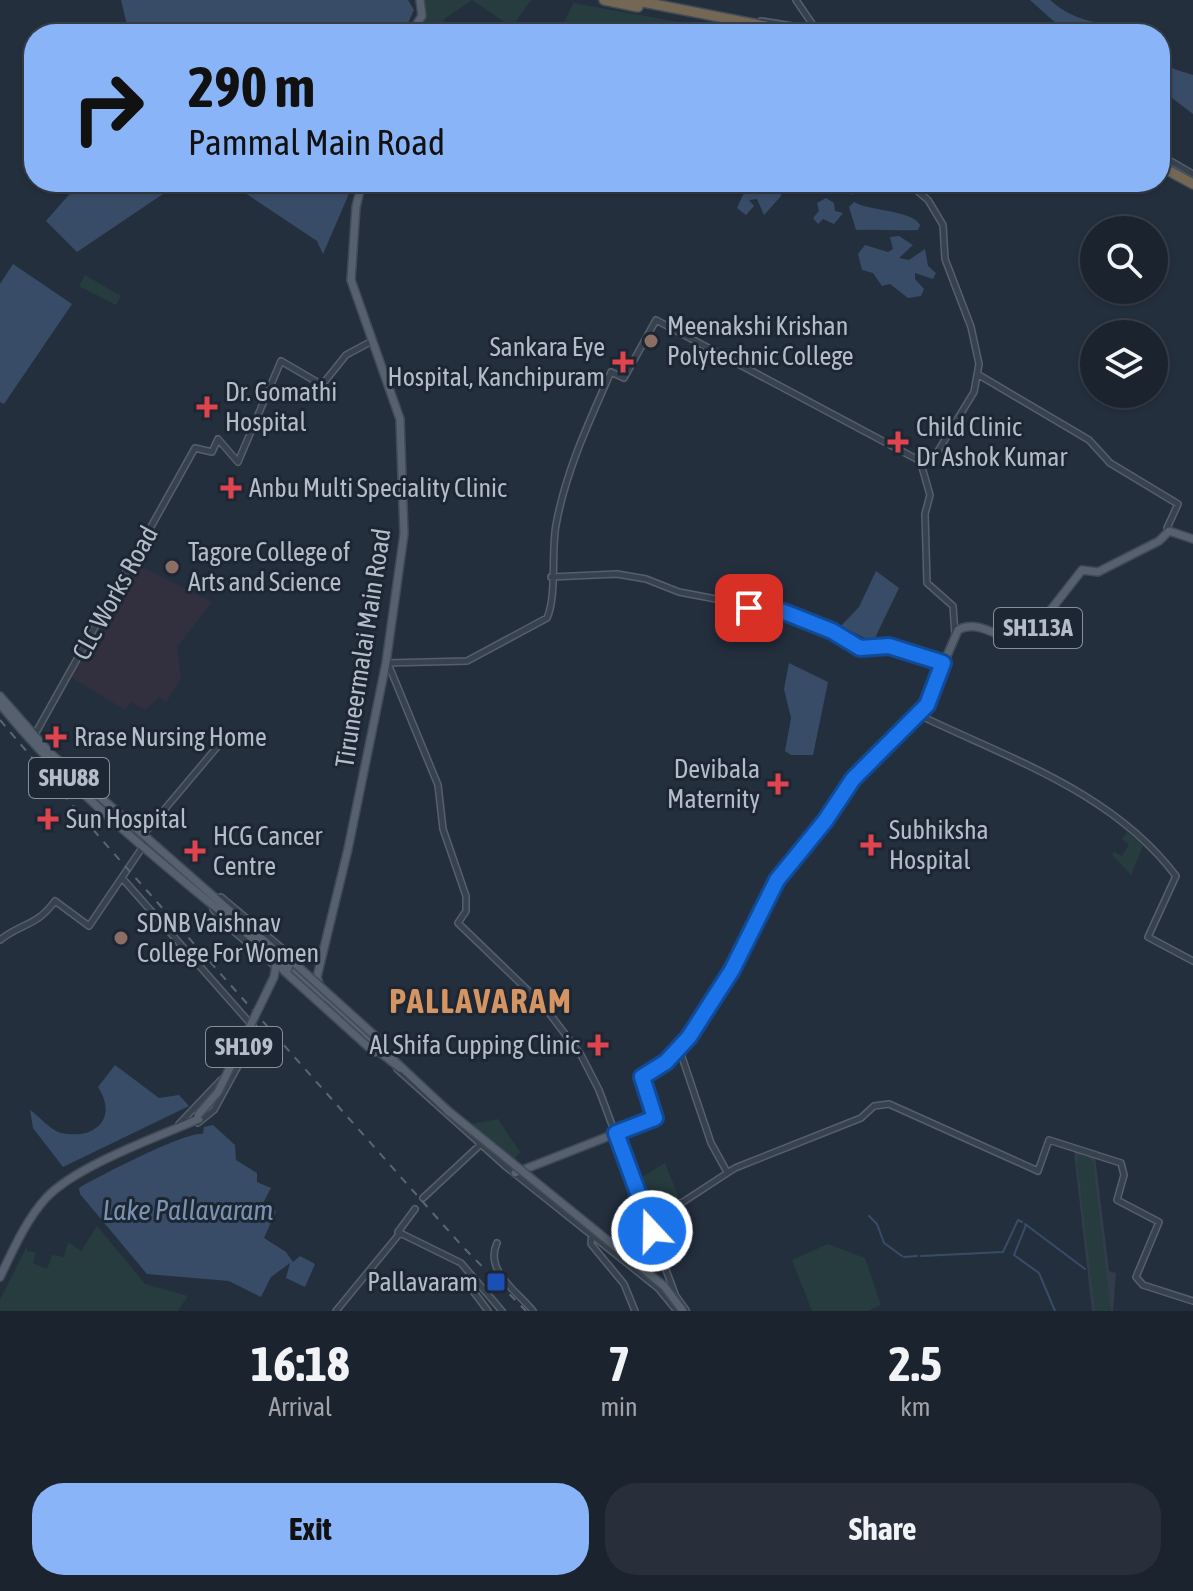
<!DOCTYPE html>
<html lang="en">
<head>
<meta charset="utf-8">
<style>
  body { margin:0; font-family:"Asap Condensed",sans-serif; background:#282f3a; color:#f1f3f6; height:100vh; display:flex; flex-direction:column; font-size:30px; white-space:nowrap }
  * { box-sizing:border-box; margin:0 }
  p { font-size:26px; color:#a0a4aa }
  .icon { flex:none; width:44px; height:44px; fill:none; stroke:currentColor; stroke-width:2; stroke-linecap:round; stroke-linejoin:round }
  .map { position:relative; height:1311px; overflow:hidden }
  .sheet { display:flex; flex-direction:column; background:#1b232e; flex:1 }
  .sheet>* { flex:none }
  .hud { position:absolute; left:24px; top:24px; width:1146px; height:168px; border-radius:32px; box-shadow:0 2px 6px #0004,0 0 0 2px #39404a; background:#8ab4f8; color:#111; overflow:hidden }
  .tools { position:absolute; left:1080px; top:216px; display:grid; gap:16px }
  .tools a { display:grid; place-items:center; width:88px; height:88px; border-radius:50%; background:#1b232e; box-shadow:0 2px 6px #0004,0 0 0 2px #39404a; font-size:40px }
  .pin { position:absolute; display:grid; place-items:center; width:68px; height:68px; color:#fff; margin:-34px; border-radius:16px; box-shadow:0 4px 12px #0006 }
  .me { position:absolute; width:88px; margin:-44px; rotate:339deg; stroke-linejoin:round; filter:drop-shadow(0 0 6px #0008) }
  .turn { display:flex; align-items:center; gap:28px; height:168px; padding:0 32px; font-size:36px }
  .turn .icon { width:104px; height:104px; stroke-width:2.5 }
  .turn b { display:block; font-size:56px; line-height:68px }
  .eta { display:flex; justify-content:space-evenly; align-items:center; height:136px; text-align:center }
  .eta b { font-size:48px; font-weight:700; line-height:56px }
  .primary-button { display:flex; gap:16px; margin-top:auto; padding:16px 32px }
  .primary-button a { flex:1; height:92px; border-radius:32px; background:#8ab4f8; color:#111; font-size:32px; font-weight:700; line-height:92px; text-align:center }
  .primary-button a+a { background:#282f3a; color:#f1f3f6 }
  .map>svg:first-child { display:block }
  .medical { fill:#32303f }
  .airport { fill:#323c4b }
  .green { fill:#263c3f }
  .water { fill:#394c67 }
  .lines { fill:none; stroke-linecap:round; stroke-linejoin:round }
  .stream { stroke:#394c67; stroke-width:2 }
  .minor-casing { stroke:#565f6c; stroke-width:8 }
  .major-casing { stroke:#414a57; stroke-width:10 }
  .highway-casing { stroke:#434c59; stroke-width:12 }
  .minor { stroke:#38414e; stroke-width:5 }
  .major { stroke:#56606e; stroke-width:7 }
  .highway { stroke:#746855; stroke-width:9 }
  .rail { stroke:#5a6575; stroke-width:2; stroke-dasharray:8 8; stroke-linecap:butt }
  .major-bridge-casing { stroke:#414a57; stroke-width:10; stroke-linecap:butt }
  .major-bridge { stroke:#56606e; stroke-width:7 }
  .route-casing { stroke:#114b97; stroke-width:20 }
  .route { stroke:#1a73e8; stroke-width:14 }
  .education-dot { fill:#8d6e63; stroke:#1d2633; stroke-width:3 }
  .health-dot { fill:#e0444e; stroke:#1d2633; stroke-width:3 }
  .transit-dot { fill:#1a4fb4; stroke:#1d2633; stroke-width:3 }
  .labels { text-anchor:middle; stroke-width:6; stroke-linejoin:round; paint-order:stroke }
  .shield { fill:#1d2633; stroke:#878f9c; stroke-width:2 }
  .shield-label { font-size:24px; font-weight:bold; fill:#b4bcc9 }
  .poi-label { font-size:26px; fill:#b4bcc9; stroke:#1d2633; text-anchor:start }
  .street-label { font-size:26px; fill:#b4bcc9; stroke:#1d2633 }
  .water-label { font-size:28px; font-style:italic; fill:#7c92b1; stroke:#1d2633 }
  .district-label { font-size:34px; font-weight:bold; letter-spacing:2px; fill:#d59563; stroke:#1d2633 }
</style>
</head>
<body>
<div class="map">
<svg width="1193" height="1311" viewBox="0 0 1193 1311">
  <rect width="100%" height="100%" fill="#242f3e"/>
  <path class="medical" d="M134,563L212,602L177,647L181,679L166,702L160,697L145,710L131,702L125,710L71,677Z"/>
  <path class="airport" d="M1082,1151L1095,1156L1109,1271L1116,1273L1113,1311H1092L1074,1152Z"/>
  <path class="green" d="M423,0H531L512,27L472,0L443,20L456,34H414L426,18Z
    M573,3L712,28L701,34H559Z
    M85,275L121,296L116,305L79,286Z
    M1127,832L1143,846L1131,875L1112,855L1114,852L1122,856L1129,844L1122,839Z
    M498,1119L520,1152L514,1160L471,1124Z
    M1086,1155L1093,1162L1111,1311H1095L1077,1162L1079,1155Z
    M665,1163L679,1198L649,1210L639,1179Z
    M97,1226L145,1284L188,1296L178,1311H0V1300L27,1246V1251L36,1252L33,1263L47,1269L52,1255L64,1257L68,1242L81,1251Z
    M828,1244L865,1258L881,1305L868,1311H812L792,1260Z"/>
  <path class="water" d="M121,0H408L414,10L403,34H129Z
    M1030,0H1050C1079,25 1093,17 1126,34H1068Z
    M1160,56L1174,69L1193,75V114L1160,89Z
    M80,182H354L323,254L317,241L236,187L163,194L77,252L46,221Z
    M745,182H786L789,185L783,187L781,196L764,215L757,199L749,200L754,206L746,215L737,208L747,186Z
    M799,182H852L858,183L860,188L852,195L836,186L826,191L816,188L811,192Z
    M826,198L834,203L835,211L843,213L834,224L823,219L818,224L813,218L819,211L817,203Z
    M854,202C868,211 912,210 920,225L918,230C898,231 876,229 856,230L849,207Z
    M899,236L913,245L899,258L909,260L925,249L928,266L936,273L933,279L915,273V279L924,289L921,296L908,298L890,284L882,286L873,273L862,270L858,254L865,245L888,252L893,249L890,237Z
    M13,264L72,304L4,404L0,402V284Z
    M876,571L899,588L873,642L841,626L859,607Z
    M789,663L828,682L813,755H791L785,751L791,718L784,689Z
    M115,1065L159,1098L179,1095L189,1106L63,1167L33,1128L30,1110C39,1116 50,1130 61,1133C96,1140 118,1118 98,1087Z
    M213,1125L235,1145L236,1160L257,1173V1182L271,1188L263,1203L276,1211L264,1238L286,1252L293,1262L300,1256L315,1264L305,1287L286,1278L290,1263L271,1277L261,1297L229,1281L147,1274L80,1194L79,1188C98,1177 186,1131 203,1134L204,1127Z"/>
  <g class="lines">
    <path class="stream" d="M869,1216L877,1224L884,1243L902,1256
      M1025,1224L1085,1269
      M1026,1225L1014,1255L1039,1273L1055,1311
      M921,1256L1003,1252L1018,1220L1022,1222
      M904,1257L917,1256"/>
    <g class="minor-casing">
      <path id="minor" d="M796,0L819,34
        M761,21L843,34
        M1160,155L1193,174
        M907,182L928,200L943,225L945,259L971,327L979,364L974,392L938,451L922,467L930,495L925,514L927,583L953,606L955,634
        M979,375L1089,440L1110,463L1178,504L1167,528L1169,531
        M551,577L617,574L646,579L679,592L784,612L832,631L860,648L889,646L943,663
        M386,663L467,661L547,618C557,596 551,551 556,525C566,470 589,422 611,372L624,378L656,320L924,463
        M389,666L438,785L443,829L466,896V911L458,923L543,1005L581,1055L599,1090L675,1294
        M919,715C1010,759 1113,792 1176,876L1148,937L1193,961
        M34,736L195,448L212,452L218,439L238,462L281,361L322,385L346,355L372,341
        M143,835L228,734
        M122,878L257,1031L214,1110L198,1123
        M216,898L221,897L295,959
        M213,909L224,923L277,968
        M0,940C23,922 36,927 55,901L89,926L144,845
        M679,1048L711,1143L727,1172
        M397,1069L504,1165L658,1288L677,1311
        M179,1124L221,1080
        M423,1198L480,1145
        M646,1214L683,1202L735,1168L861,1118L874,1106L889,1104L1038,1171L1049,1140L1121,1163L1124,1175L1117,1200L1159,1222L1136,1277L1143,1285L1193,1301
        M592,1231L591,1244L624,1284L635,1311
        M398,1232L415,1209
        M497,1243C484,1271 518,1292 533,1311
        M391,1244L400,1233L461,1263L502,1311
        M472,1278L473,1291L488,1311
        M673,1292L686,1310
        M336,1311L391,1244"/>
    </g>
    <g class="major-casing">
      <path id="major" d="M410,34L422,16L420,0
        M0,696L50,753L293,966
        M0,704C91,818 216,901 322,999
        M319,984L317,977L348,849L386,663L404,534L400,419L351,280L356,207L362,182
        M320,991L447,1110
        M372,1046L400,1068
        M515,1173L655,1118L642,1077L663,1064L689,1037L732,970L777,880L825,821L848,786L923,712L958,630C979,618 1003,641 1024,644L1082,570L1098,572L1159,541L1169,531L1193,539
        M0,1277C13,1250 26,1220 46,1198C76,1166 157,1137 199,1119"/>
    </g>
    <g class="highway-casing">
      <path id="highway" d="M604,0L638,7
        M633,0L806,34
        M1160,166L1193,184"/>
    </g>
    <use href="#minor" class="minor"/>
    <use href="#major" class="major"/>
    <use href="#highway" class="highway"/>
    <path class="rail" d="M0,720L102,840L462,1246L526,1311"/>
    <g class="major-bridge-casing">
      <path id="major-bridge" d="M291,960L384,1044
        M283,970L375,1053
        M447,1110L664,1286L683,1311
        M198,1115L218,1092L274,977L277,959L283,955L290,958L288,968L277,966"/>
    </g>
    <use href="#major-bridge" class="major-bridge"/>
  </g>
  <g class="lines">
    <g class="route-casing">
      <path id="route" d="M652,1231L616,1133L655,1118L642,1077L666,1062L689,1037L732,970L777,880L825,821L853,779L927,705L943,663L889,646L860,648L832,631L784,612L749,608"/>
    </g>
    <use href="#route" class="route"/>
  </g>
  <g class="education-dot">
    <circle cx="651" cy="341" r="8"/>
    <circle cx="172" cy="567" r="8"/>
    <circle cx="121" cy="938" r="8"/>
  </g>
  <g class="health-dot">
    <path d="M619 350h8v8h8v8h-8v8h-8v-8h-8v-8h8z"/>
    <path d="M203 395h8v8h8v8h-8v8h-8v-8h-8v-8h8z"/>
    <path d="M894 430h8v8h8v8h-8v8h-8v-8h-8v-8h8z"/>
    <path d="M227 476h8v8h8v8h-8v8h-8v-8h-8v-8h8z"/>
    <path d="M52 725h8v8h8v8h-8v8h-8v-8h-8v-8h8z"/>
    <path d="M774 772h8v8h8v8h-8v8h-8v-8h-8v-8h8z"/>
    <path d="M44 807h8v8h8v8h-8v8h-8v-8h-8v-8h8z"/>
    <path d="M867 833h8v8h8v8h-8v8h-8v-8h-8v-8h8z"/>
    <path d="M191 839h8v8h8v8h-8v8h-8v-8h-8v-8h8z"/>
    <path d="M594 1033h8v8h8v8h-8v8h-8v-8h-8v-8h8z"/>
  </g>
  <rect class="transit-dot" x="486" y="1272" width="20" height="20" rx="4"/>
  <g class="labels">
    <g class="shield">
      <rect x="994" y="608" width="88" height="40" rx="6"/>
      <rect x="29" y="758" width="80" height="40" rx="6"/>
      <rect x="206" y="1027" width="76" height="40" rx="6"/>
    </g>
    <g class="shield-label">
      <text x="1038" y="636">SH113A</text>
      <text x="69" y="786">SHU88</text>
      <text x="244" y="1055">SH109</text>
    </g>
    <g class="poi-label">
      <text x="667" y="335">Meenakshi Krishan<tspan x="667" dy="30">Polytechnic College</tspan></text>
      <text x="605" y="356" text-anchor="end">Sankara Eye<tspan x="605" dy="30">Hospital, Kanchipuram</tspan></text>
      <text x="225" y="401">Dr. Gomathi<tspan x="225" dy="30">Hospital</tspan></text>
      <text x="916" y="436">Child Clinic<tspan x="916" dy="30">Dr Ashok Kumar</tspan></text>
      <text x="249" y="497">Anbu Multi Speciality Clinic</text>
      <text x="188" y="561">Tagore College of<tspan x="188" dy="30">Arts and Science</tspan></text>
      <text x="74" y="746">Rrase Nursing Home</text>
      <text x="760" y="778" text-anchor="end">Devibala<tspan x="760" dy="30">Maternity</tspan></text>
      <text x="66" y="828">Sun Hospital</text>
      <text x="889" y="839">Subhiksha<tspan x="889" dy="30">Hospital</tspan></text>
      <text x="213" y="845">HCG Cancer<tspan x="213" dy="30">Centre</tspan></text>
      <text x="137" y="932">SDNB Vaishnav<tspan x="137" dy="30">College For Women</tspan></text>
      <text x="580" y="1054" text-anchor="end">Al Shifa Cupping Clinic</text>
      <text x="478" y="1291" text-anchor="end">Pallavaram</text>
    </g>
    <g class="street-label">
      <text transform="translate(115 593) rotate(-61)" y="9">CLC Works Road</text>
      <text transform="translate(363 648) rotate(-81)" y="9">Tiruneermalai Main Road</text>
    </g>
    <g class="water-label">
      <text x="188" y="1220">Lake Pallavaram</text>
    </g>
    <g class="district-label">
      <text x="481" y="1013">PALLAVARAM</text>
    </g>
  </g>
</svg>
<div class="tools">
<a><svg class="icon" aria-label="search" viewBox="0 0 24 24"><circle cx="10" cy="10" r="6"/><path d="M15 15l6 6"/></svg></a>
<a><svg class="icon" aria-label="layers" viewBox="0 0 24 24"><path d="M12 4l9 5-9 5-9-5zM3 14l9 5 9-5"/></svg></a>
</div>
<div class="pin" style="left:749px;top:608px;background:#d93025"><svg class="icon" aria-label="arrive" viewBox="0 0 24 24"><path d="M6 21V4h12l-3 4 3 4H6"/></svg></div>
<svg class="me" style="left:652px;top:1231px" viewBox="-20 -20 40 40"><circle r="17" fill="#1a73e8" stroke="#fff" stroke-width="3"/><path d="M0-11L8 9 0 5-8 9z" fill="#fff"/></svg>
<div class="hud">
<div class="turn"><svg class="icon" aria-label="right" viewBox="0 0 24 24"><path d="M7 20v-9h11M14 6l5 5-5 5"/></svg><div><b>290 m</b>Pammal Main Road</div></div>
</div>
</div>
<section class="sheet">
<div class="eta">
<div><b>16:18</b><p>Arrival</p></div>
<div><b>7</b><p>min</p></div>
<div><b>2.5</b><p>km</p></div>
</div>
<div class="primary-button"><a>Exit</a><a>Share</a></div>
</section>
</body>
</html>
